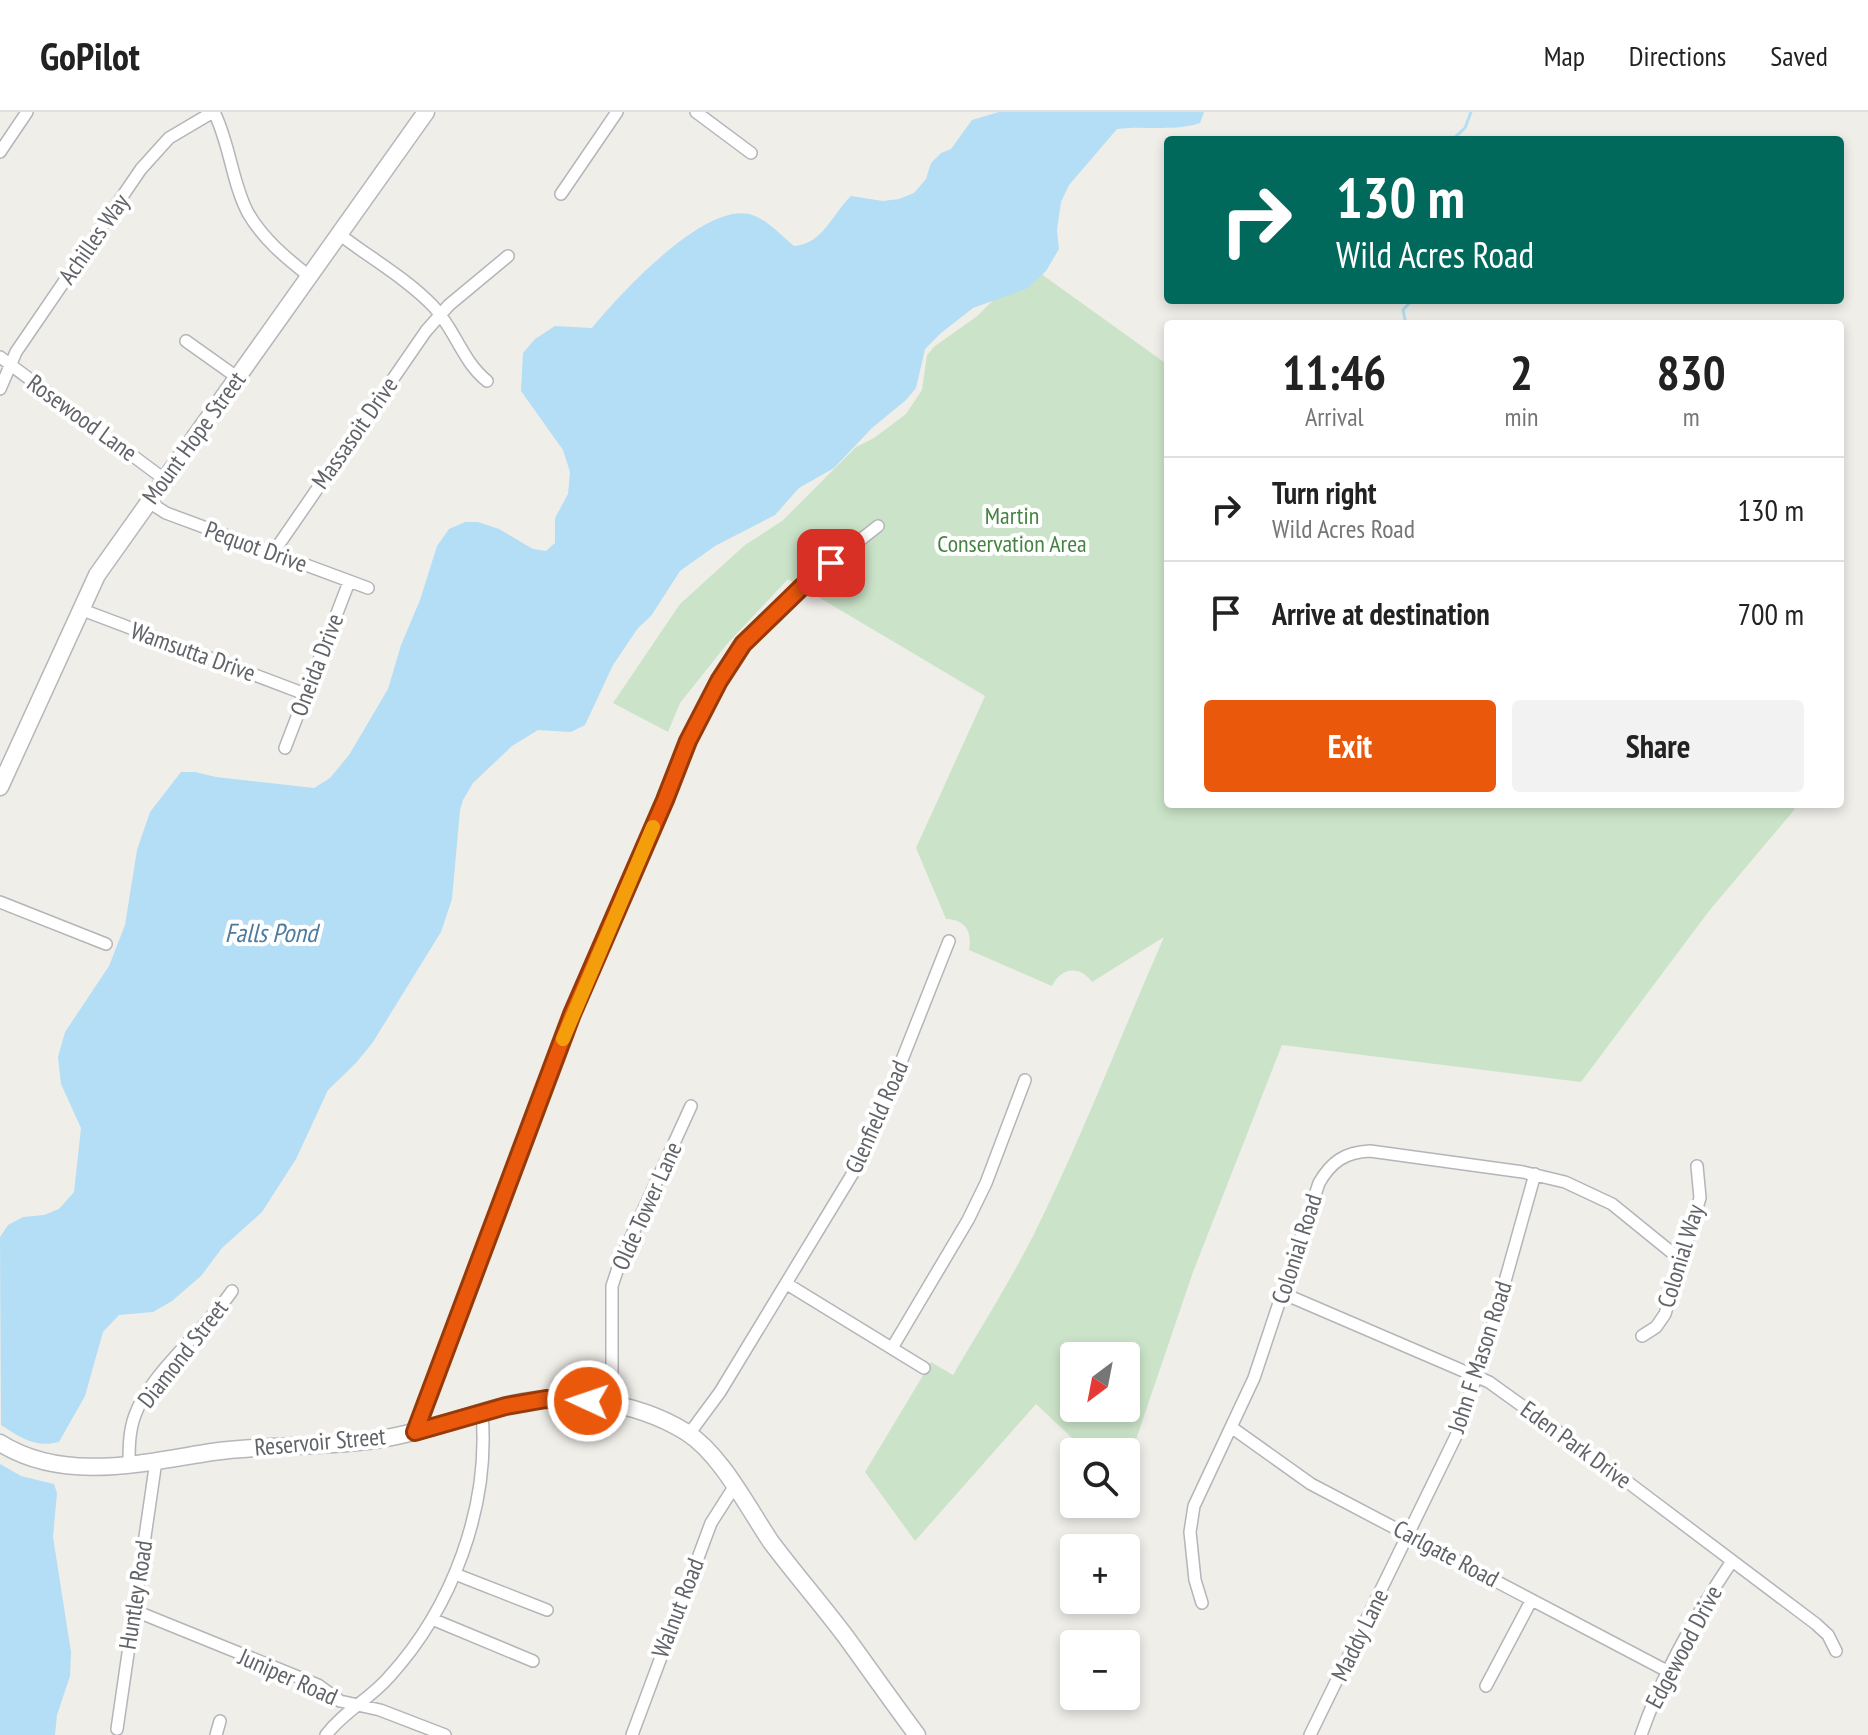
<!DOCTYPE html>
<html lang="en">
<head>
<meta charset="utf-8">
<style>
  body { margin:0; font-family:"PT Sans Narrow",sans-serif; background:#f2f2f2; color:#222; height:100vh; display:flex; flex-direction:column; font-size:30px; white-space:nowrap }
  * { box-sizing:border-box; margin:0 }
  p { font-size:26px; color:#767676 }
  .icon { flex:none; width:44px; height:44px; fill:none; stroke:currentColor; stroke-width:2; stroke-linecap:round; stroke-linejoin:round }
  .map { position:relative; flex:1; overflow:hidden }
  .drawer { position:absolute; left:1164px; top:208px; width:680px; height:488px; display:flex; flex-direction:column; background:#fff; border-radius:8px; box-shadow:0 4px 12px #0003 }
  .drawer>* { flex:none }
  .top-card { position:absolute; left:1164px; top:24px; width:680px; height:168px; border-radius:8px; box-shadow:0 4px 12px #0003; background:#00695c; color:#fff; overflow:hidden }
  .needle { width:52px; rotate:212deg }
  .fabs { position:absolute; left:1060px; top:1230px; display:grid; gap:16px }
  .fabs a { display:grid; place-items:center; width:80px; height:80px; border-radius:8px; background:#fff; box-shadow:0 4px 12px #0003; font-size:40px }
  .pin { position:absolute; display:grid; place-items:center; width:68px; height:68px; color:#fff; margin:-34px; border-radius:16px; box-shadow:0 4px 12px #0006 }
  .me { position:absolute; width:88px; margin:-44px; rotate:273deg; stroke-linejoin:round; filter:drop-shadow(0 0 6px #0008) }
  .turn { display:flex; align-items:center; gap:28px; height:168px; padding:0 40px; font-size:36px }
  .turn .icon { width:104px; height:104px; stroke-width:2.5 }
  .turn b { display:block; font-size:56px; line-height:68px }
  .eta { display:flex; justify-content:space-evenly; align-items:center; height:136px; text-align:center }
  .eta b { font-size:48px; font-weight:600; line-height:56px }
  .cta { display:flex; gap:16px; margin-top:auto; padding:16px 40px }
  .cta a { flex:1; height:92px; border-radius:8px; background:#ea580c; color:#fff; font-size:32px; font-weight:600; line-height:92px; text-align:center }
  .cta a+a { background:#f2f2f2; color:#222 }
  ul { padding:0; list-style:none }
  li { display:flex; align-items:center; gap:24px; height:104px; padding:0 40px; border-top:2px solid #e0e0e0 }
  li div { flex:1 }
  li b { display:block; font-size:30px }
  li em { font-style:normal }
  header { display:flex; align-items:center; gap:48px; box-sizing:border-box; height:112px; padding:0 40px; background:#fff; border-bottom:2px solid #e0e0e0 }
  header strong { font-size:38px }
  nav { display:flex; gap:44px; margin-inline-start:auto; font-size:28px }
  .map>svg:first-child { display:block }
  .green { fill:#cbe4c9; fill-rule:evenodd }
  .water { fill:#b4def5 }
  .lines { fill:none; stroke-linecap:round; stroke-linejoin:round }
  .stream { stroke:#b4def5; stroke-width:3 }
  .street-casing { stroke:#b3b5b9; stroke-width:14 }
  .secondary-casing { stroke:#b5b7bb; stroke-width:19 }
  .street { stroke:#fff; stroke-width:11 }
  .secondary { stroke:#fff; stroke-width:16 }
  .route-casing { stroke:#983908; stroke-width:20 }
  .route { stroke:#ea580c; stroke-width:14 }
  .slow { stroke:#f59e0b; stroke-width:14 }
  .labels { text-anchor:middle; stroke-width:8; stroke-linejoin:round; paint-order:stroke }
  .street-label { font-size:24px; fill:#606367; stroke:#fff }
  .park-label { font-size:24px; fill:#458342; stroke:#fff }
  .water-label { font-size:26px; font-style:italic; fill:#4d7b9d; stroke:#fff }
</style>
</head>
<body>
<header>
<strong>GoPilot</strong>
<nav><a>Map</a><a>Directions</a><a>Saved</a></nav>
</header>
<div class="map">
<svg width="1868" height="1623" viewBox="0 0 1868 1623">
  <rect width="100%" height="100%" fill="#f0eee9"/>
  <path class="green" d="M1026,151L1168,253V692H1787L1795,697L1709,799L1581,970L1282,933L1193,1160L1126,1357V1340H1087L1036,1292L915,1429L865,1360L931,1250L953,1263C980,1217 1008,1173 1032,1126C1081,1028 1120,925 1164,825L1092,870C1080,853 1061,855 1052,874L969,838C973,819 964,807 946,807L916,736L985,584L788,467L727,532L680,591L668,620L613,591L680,492L745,433L782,409L856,335L874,326L906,302L922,278L927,243L935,234L976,205L1004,178ZM1074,1244H1126V1296H1074Z"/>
  <path class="water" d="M999,0H1204L1200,11C1173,20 1145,13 1117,17L1069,73L1061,90L1057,118L1059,137L1046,159L1028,176L973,196L941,221L925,237L916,276L906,288L872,316L834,356L799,376L775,403L715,434L680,459L651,504L638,516L613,553L585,613L571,620L538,618L512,634L473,671L463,688L460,698L452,787L441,820L373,930L356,951L328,978L296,1047L262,1100L222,1136L201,1164L172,1189L153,1200L119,1203L103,1220L85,1284L59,1330C35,1336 21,1326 1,1313L0,1125L8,1113L23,1105L44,1103L59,1097L74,1080L81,1016L61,972L58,945L65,920L109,854L125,813L137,738L150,700L181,660H195L216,665L314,676L330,666L349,643L388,577L401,533L420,488L437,434L449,417L465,410H478L499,417L533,437L546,439L555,431V406L568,382L570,360L563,338L521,279L523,241L535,227L555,214L592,216C619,183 702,92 749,102C766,106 780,123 794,134C823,132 832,102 851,84L883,89L899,87L914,81L926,67L931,51L941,41L951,37L972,8Z
    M0,1352L21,1364L54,1372L57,1381L53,1425L71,1540L70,1564L57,1603L55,1623H0Z"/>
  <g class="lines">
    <path class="stream" d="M1452,28L1465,16L1471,0
      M1406,212L1403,198L1412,188"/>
    <g class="street-casing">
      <path id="street" d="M214,0C230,32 232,71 248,101C263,127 286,146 309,164
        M696,0L751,41
        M0,40L27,0
        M561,82L617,0
        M339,122C370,146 406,166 433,194C455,217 462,249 487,269
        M186,229L238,266
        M0,245L164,367
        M0,277L16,240L141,57L169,26L213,0
        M147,389L166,401L368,476
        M273,441L426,219L449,193L508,144
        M80,497L305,582
        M285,636L349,470
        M0,790L106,832
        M787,1172L924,1256
        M1282,1181L1489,1270L1621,1365L1816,1512L1828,1523L1836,1539
        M1642,1224L1656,1215L1665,1202L1700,1086L1697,1054
        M892,1236L968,1108L986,1071L1025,968
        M612,1292V1174L621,1147L691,994
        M1231,1315L1311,1372L1667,1559
        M415,1320L572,902L665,688L688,629L719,569L743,532L808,469L878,414
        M689,1322L720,1280L859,1051L875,1016L949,829
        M129,1353C129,1336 129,1319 135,1303C149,1263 207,1216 232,1179
        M455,1462L547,1498
        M1202,1491L1195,1468L1190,1420L1194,1394L1254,1266L1319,1071C1331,1050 1345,1040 1370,1039L1523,1060L1565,1070L1612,1092L1681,1148
        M133,1498L318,1573L340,1589L380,1598L445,1623
        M432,1507L533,1549
        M1486,1574L1531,1489
        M117,1617L156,1349
        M216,1623L220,1609
        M326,1623C343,1600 370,1587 389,1565C452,1496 490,1396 482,1301
        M632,1623L711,1411L734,1375
        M1310,1623L1456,1324L1488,1230L1535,1062
        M1641,1623C1663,1560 1695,1504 1732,1449"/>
    </g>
    <g class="secondary-casing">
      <path id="secondary" d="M0,675L97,463L426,0
        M0,1331C64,1371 142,1351 212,1340C268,1332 325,1336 381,1327C424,1320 463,1305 504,1294C562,1279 634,1288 686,1320C721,1342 748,1396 771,1430C795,1462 822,1493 846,1525C870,1558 893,1591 917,1623"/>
    </g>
    <use href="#street" class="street"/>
    <use href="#secondary" class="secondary"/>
  </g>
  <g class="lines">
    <g class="route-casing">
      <path id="route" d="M588,1289L546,1287L506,1294L415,1320L572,902L665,688L688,629L719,569L743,532L808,469L831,451"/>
    </g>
    <use href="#route" class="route"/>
    <path class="slow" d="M563,927L653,715"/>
  </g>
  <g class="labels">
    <g class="street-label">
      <text transform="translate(94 127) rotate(-55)" y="8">Achilles Way</text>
      <text transform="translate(82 306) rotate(36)" y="8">Rosewood Lane</text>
      <text transform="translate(355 321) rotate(-55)" y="8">Massasoit Drive</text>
      <text transform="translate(194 326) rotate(-54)" y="8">Mount Hope Street</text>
      <text transform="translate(256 435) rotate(20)" y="8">Pequot Drive</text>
      <text transform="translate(193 540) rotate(20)" y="8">Wamsutta Drive</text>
      <text transform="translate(317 553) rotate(-69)" y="8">Oneida Drive</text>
      <text transform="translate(877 1005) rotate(-66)" y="8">Glenfield Road</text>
      <text transform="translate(647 1094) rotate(-66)" y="8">Olde Tower Lane</text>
      <text transform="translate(1297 1137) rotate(-72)" y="8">Colonial Road</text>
      <text transform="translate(1681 1144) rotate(-73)" y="8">Colonial Way</text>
      <text transform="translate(183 1242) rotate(-52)" y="8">Diamond Street</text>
      <text transform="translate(1480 1245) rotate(-72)" y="8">John F Mason Road</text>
      <text transform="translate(320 1330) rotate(-5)" y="8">Reservoir Street</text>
      <text transform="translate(1576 1333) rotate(36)" y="8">Eden Park Drive</text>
      <text transform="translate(1446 1442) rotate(28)" y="8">Carlgate Road</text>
      <text transform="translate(136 1483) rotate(-81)" y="8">Huntley Road</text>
      <text transform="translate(678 1496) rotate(-69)" y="8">Walnut Road</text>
      <text transform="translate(1360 1523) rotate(-64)" y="8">Maddy Lane</text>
      <text transform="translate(1684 1535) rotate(-62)" y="8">Edgewood Drive</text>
      <text transform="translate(288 1565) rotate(24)" y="8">Juniper Road</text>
    </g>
    <g class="park-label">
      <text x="1012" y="412">Martin<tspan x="1012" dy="28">Conservation Area</tspan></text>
    </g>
    <g class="water-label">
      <text x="271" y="830">Falls Pond</text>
    </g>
  </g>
</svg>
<div class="fabs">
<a><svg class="needle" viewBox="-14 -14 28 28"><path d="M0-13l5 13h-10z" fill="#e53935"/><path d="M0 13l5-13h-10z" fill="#767676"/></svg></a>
<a><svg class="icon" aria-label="search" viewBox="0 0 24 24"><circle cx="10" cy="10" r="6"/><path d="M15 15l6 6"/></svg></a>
<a>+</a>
<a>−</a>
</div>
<div class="pin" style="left:831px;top:451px;background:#d93025"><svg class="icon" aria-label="arrive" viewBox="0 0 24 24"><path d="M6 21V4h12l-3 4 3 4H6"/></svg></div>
<svg class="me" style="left:588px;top:1289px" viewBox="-20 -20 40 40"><circle r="17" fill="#ea580c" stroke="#fff" stroke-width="3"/><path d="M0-11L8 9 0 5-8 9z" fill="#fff"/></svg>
<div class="top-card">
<div class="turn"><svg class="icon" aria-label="right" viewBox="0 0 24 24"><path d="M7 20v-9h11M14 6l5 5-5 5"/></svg><div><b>130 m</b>Wild Acres Road</div></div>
</div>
<section class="drawer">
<div class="eta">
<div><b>11:46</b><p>Arrival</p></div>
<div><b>2</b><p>min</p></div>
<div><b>830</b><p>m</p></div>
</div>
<ul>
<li><svg class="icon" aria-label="right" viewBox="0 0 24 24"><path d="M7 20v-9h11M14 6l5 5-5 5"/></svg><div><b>Turn right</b><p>Wild Acres Road</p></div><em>130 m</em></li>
<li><svg class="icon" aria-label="arrive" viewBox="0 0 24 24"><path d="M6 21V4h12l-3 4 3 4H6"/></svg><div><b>Arrive at destination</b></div><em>700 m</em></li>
</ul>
<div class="cta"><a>Exit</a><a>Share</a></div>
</section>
</div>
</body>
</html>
